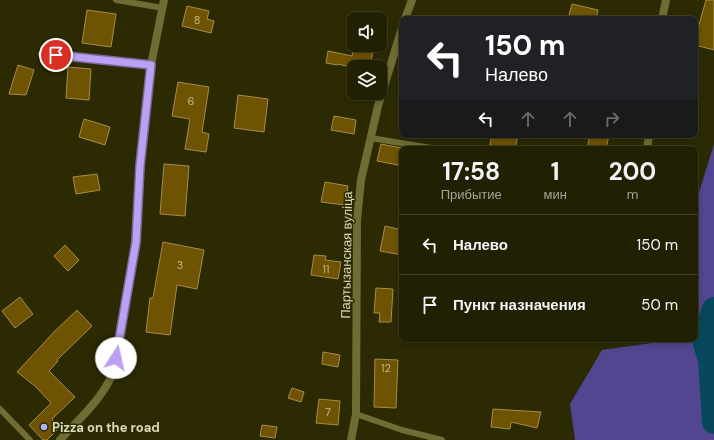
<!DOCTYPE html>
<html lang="ru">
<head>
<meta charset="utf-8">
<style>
  body { margin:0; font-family:"DM Sans",sans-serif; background:#29280c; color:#f1f3f6; height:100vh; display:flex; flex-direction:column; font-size:15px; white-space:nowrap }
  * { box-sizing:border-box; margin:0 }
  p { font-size:13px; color:#a2a399 }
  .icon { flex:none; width:22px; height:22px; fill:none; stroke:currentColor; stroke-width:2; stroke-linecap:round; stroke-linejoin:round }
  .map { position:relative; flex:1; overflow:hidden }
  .sheet { position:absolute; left:399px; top:146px; width:299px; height:196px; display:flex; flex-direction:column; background:#212002; border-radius:8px; box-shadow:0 2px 6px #0003,0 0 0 1px #3e3e24 }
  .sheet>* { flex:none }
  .banner { position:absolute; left:399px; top:16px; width:299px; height:122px; border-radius:8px; box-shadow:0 2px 6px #0003,0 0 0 1px #3e3e24; background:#202124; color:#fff; overflow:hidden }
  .fabs { position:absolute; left:347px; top:12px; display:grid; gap:8px }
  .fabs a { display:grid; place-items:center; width:40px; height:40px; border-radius:8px; background:#212002; box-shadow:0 2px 6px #0003,0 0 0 1px #3e3e24; font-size:20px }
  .pin { position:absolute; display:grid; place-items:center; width:34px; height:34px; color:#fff; margin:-17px; border:2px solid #fff; border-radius:50%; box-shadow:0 1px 4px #0007 }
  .me { position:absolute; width:44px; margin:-22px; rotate:10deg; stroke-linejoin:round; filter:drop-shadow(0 0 3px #0008) }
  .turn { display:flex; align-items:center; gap:14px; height:84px; padding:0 20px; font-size:18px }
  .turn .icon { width:52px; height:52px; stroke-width:2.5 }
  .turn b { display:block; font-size:28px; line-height:34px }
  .lanes { display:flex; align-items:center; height:38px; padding:0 20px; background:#0003; justify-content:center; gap:20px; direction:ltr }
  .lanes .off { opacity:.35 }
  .eta { display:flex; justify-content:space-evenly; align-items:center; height:68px; text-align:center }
  .eta b { font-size:24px; font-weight:700; line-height:28px }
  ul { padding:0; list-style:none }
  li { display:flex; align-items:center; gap:12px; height:60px; padding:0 20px; border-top:1px solid #3e3e24 }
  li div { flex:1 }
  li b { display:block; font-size:15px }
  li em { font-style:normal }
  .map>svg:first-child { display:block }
  .forest { fill:#51468f }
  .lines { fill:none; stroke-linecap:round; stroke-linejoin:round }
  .river { stroke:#07485d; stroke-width:24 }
  .building { fill:#6d5302; stroke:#a88c46 }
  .service { stroke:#6f6d34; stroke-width:6 }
  .minor { stroke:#6f6d34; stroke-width:8 }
  .tertiary { stroke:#6f6d34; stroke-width:8 }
  .route-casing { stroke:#7a689d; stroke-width:10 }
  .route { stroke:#bca0f2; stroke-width:7 }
  .poi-dot { fill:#b3adf9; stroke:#2c2a02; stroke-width:1.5 }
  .labels { text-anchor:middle; stroke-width:3; stroke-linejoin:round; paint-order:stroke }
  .number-label { font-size:11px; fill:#bfb889 }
  .street-label { font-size:13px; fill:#dadab6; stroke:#2c2a02 }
  .poi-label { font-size:13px; font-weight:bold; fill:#dadab6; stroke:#2c2a02; text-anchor:start }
</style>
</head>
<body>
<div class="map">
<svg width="714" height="440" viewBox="0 0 714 440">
  <rect width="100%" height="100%" fill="#2c2a02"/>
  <path class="forest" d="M714,144V440H575L570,404L602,350L652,343L653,339H695V205Z"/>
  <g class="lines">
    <path class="river" d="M714,309L709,323L705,344L710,360L714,422"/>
  </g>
  <path class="building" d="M706,0H714V50L695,45V39Z
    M572,4L598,10L596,19H586L569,15Z
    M187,6L209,11L207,19L214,21L211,33L182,26Z
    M87,10L116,14L111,47L82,43Z
    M354,45H374L370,67H352L337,64V65L326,63L328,51L352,56Z
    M18,65L34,70L26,95L9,94Z
    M68,67L91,69L89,100L66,98Z
    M178,82L209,87L202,132L209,134L206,152L185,149L190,119L172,116Z
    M238,95L268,99L264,132L234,128Z
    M334,116L356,120L354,134L331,130Z
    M84,119L110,127L105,145L79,137Z
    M492,135H518L515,149H489Z
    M590,135H609L606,149H587Z
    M381,144L402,148L398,165L377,161Z
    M164,164L189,166L185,216L160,214Z
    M97,174L100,190L76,194L73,177Z
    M325,182L348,186L345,205L321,202Z
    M385,226L402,230V255L380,251Z
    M163,242L204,250L197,289L177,285L170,335L146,332L150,298H153Z
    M65,245L79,260L68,271L54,256Z
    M314,255L326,256L325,260L341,262L338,279L311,275Z
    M376,288L393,289L391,322H379L380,313H374Z
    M20,297L33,314L15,328L2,311Z
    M77,310L92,326L57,360L58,361L49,371L75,397L52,419L60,427L47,440H43L29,425L51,403L35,386L17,372L54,332Z
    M323,352L340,355L338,367L322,364Z
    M375,359L398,360L396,408L374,407Z
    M292,388L304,392L301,402L288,398Z
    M319,399L340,401L338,425L316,423Z
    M493,409L541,412L537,428L511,422L510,429L491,427Z
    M262,425L277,427L275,438L260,436Z"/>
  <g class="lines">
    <path class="service" d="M116,0L163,8
      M41,54L151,65
      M371,138L437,149
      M0,409L30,440
      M356,414L402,430L442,440"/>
    <path class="minor" d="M662,19L666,0
      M647,149L649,135
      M60,440C79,419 102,399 113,373L136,242L140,166L151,65L164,0"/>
    <path class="tertiary" d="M405,19L412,0
      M351,440L356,414L357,220L361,180L378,106L402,28"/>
  </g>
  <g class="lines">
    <g class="route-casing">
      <path id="route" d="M56,55L151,65L140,166L136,242L116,358"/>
    </g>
    <use href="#route" class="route"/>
  </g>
  <circle class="poi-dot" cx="44" cy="427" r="4"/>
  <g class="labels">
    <g class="number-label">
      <text x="197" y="24">8</text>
      <text x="191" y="105">6</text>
      <text x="180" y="269">3</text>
      <text x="326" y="273">11</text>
      <text x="386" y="372">12</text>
      <text x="328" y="416">7</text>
    </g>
    <g class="street-label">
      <text transform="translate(346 255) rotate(-89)" y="5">Партызанская вуліца</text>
    </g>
    <g class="poi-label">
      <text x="52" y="432">Pizza on the road</text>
    </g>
  </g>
</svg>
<div class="fabs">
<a><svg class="icon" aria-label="sound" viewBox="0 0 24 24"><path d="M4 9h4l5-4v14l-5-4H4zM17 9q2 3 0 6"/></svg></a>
<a><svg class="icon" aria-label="layers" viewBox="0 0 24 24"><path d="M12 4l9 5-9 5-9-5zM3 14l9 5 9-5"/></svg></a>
</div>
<div class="pin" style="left:56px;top:55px;background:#d93025"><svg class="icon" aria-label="arrive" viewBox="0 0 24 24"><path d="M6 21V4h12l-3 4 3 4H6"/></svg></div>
<svg class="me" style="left:116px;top:358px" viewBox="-20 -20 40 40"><circle r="19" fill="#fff"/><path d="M0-13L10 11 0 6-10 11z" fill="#bca0f2"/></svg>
<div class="banner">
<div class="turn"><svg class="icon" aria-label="left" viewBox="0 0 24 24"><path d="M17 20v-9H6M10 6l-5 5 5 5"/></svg><div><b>150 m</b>Налево</div></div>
<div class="lanes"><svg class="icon" aria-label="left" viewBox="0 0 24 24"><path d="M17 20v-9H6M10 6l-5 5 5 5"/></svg><svg class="icon off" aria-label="ahead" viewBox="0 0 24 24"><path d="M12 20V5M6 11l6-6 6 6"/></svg><svg class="icon off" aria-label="ahead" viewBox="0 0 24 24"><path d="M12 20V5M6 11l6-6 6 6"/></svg><svg class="icon off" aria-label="right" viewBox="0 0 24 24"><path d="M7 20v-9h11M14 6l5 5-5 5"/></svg></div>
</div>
<section class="sheet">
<div class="eta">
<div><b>17:58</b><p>Прибытие</p></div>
<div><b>1</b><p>мин</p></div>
<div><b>200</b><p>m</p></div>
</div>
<ul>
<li><svg class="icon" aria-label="left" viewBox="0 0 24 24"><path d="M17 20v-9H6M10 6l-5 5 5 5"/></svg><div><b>Налево</b></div><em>150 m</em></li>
<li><svg class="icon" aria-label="arrive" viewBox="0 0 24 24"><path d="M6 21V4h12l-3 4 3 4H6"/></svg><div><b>Пункт назначения</b></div><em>50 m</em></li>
</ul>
</section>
</div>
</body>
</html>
